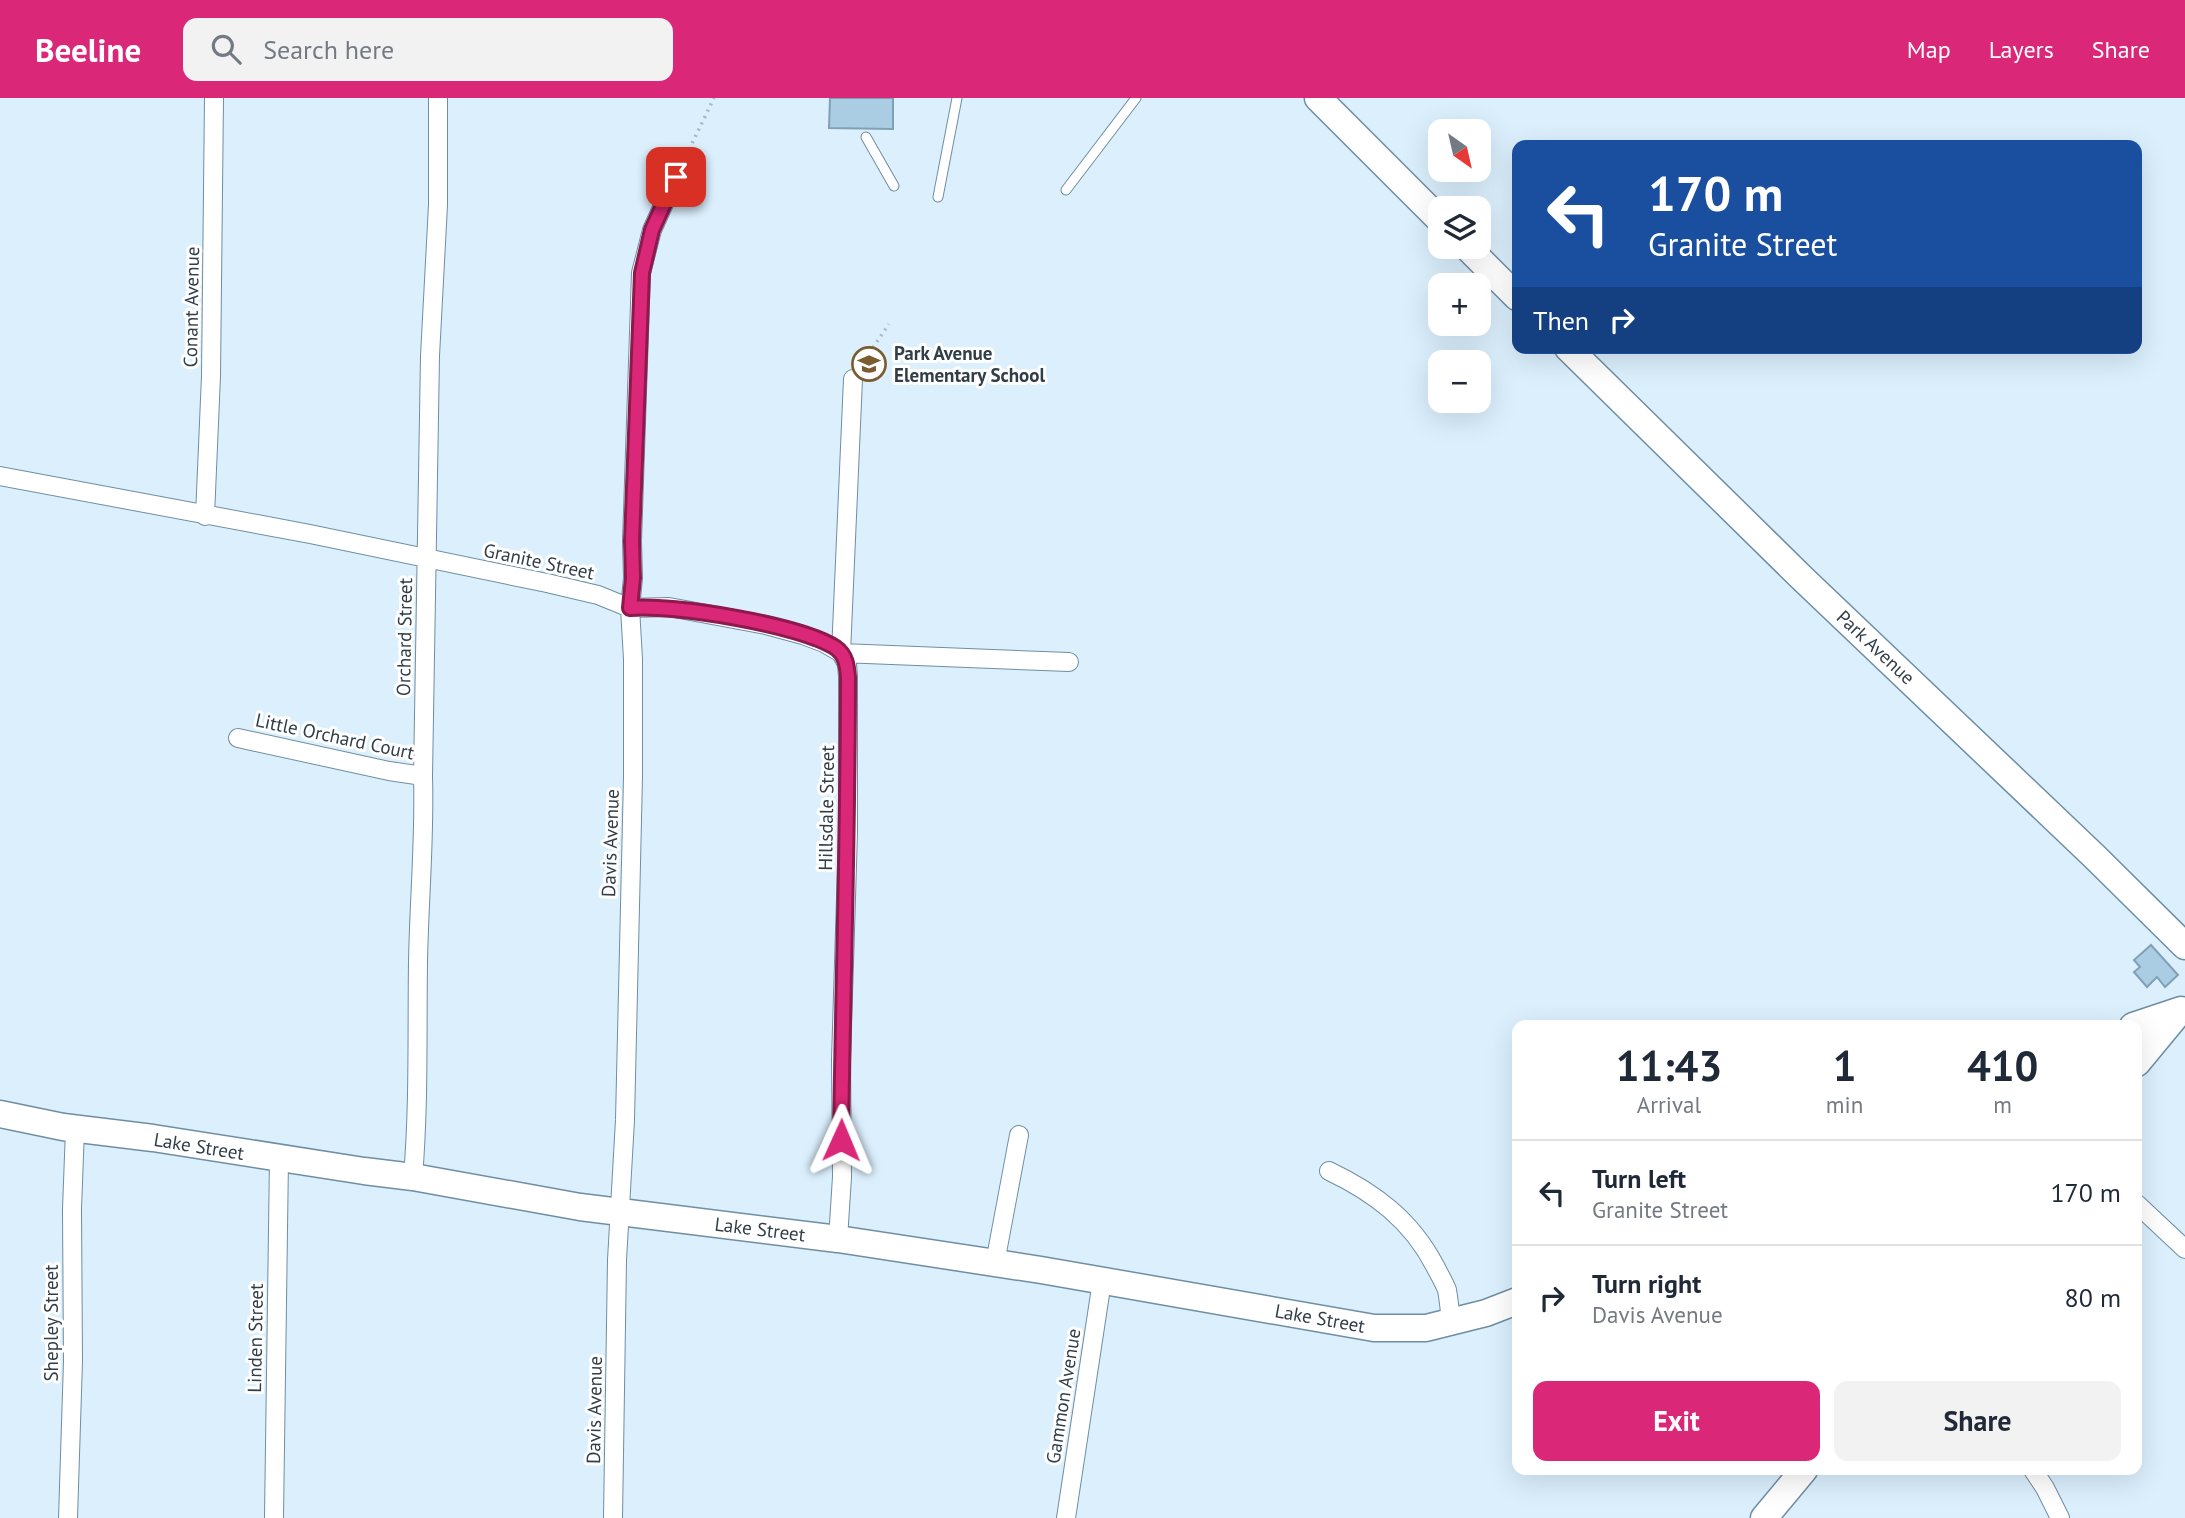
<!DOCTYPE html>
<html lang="en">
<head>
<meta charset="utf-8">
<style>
  body { margin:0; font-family:"PT Sans",sans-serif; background:#f2f2f3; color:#1f2937; height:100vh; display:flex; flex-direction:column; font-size:26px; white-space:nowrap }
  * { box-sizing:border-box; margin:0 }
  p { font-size:23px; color:#747a83 }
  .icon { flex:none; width:38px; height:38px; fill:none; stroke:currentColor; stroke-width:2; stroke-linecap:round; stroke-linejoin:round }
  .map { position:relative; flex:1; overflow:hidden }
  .drawer { position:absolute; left:1512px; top:922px; width:630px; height:455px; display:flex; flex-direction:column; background:#fff; border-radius:14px; box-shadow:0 7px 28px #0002 }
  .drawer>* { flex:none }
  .top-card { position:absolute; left:1512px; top:42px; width:630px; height:214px; border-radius:14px; box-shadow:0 7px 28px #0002; background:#1a4fa0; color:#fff; overflow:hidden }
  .needle { width:46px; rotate:146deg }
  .controls { position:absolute; left:1428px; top:21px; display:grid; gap:14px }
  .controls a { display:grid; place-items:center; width:63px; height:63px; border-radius:14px; background:#fff; box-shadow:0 7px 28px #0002; font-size:35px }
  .pin { position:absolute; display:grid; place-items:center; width:60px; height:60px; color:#fff; margin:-30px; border-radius:14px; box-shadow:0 4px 10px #0006 }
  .me { position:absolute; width:77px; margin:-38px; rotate:1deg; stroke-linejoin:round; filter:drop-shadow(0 0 5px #0008) }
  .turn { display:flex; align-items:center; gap:24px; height:147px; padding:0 21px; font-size:32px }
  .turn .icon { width:91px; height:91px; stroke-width:2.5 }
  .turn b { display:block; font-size:49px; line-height:60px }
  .then { display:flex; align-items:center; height:66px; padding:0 21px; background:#0003; gap:14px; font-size:26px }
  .eta { display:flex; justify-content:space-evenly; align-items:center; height:119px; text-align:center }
  .eta b { font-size:42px; font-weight:600; line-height:49px }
  .cta { display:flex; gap:14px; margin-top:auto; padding:14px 21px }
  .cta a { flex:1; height:80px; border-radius:14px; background:#db2777; color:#fff; font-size:28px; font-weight:600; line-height:80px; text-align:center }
  .cta a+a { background:#f2f2f3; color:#1f2937 }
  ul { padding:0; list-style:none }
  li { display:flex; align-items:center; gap:21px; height:105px; padding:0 21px; border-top:2px solid #e0e1e3 }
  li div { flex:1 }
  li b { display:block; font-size:26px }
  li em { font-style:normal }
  header { display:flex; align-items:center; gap:42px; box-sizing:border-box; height:98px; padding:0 35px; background:#db2777; color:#fff }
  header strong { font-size:33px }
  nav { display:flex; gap:38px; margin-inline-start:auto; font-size:24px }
  .search { width:490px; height:63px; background:#f2f2f3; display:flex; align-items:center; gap:18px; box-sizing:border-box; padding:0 24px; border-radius:14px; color:#747a83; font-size:26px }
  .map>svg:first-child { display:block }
  .building { fill:#abcde3; stroke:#80a0b6; stroke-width:2 }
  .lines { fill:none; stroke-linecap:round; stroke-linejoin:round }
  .lane-casing { stroke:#6f8ea3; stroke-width:11 }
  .street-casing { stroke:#6f8ea3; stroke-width:20 }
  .secondary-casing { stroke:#6f8ea3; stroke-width:29 }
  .path { stroke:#a6b8c4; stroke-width:3.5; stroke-dasharray:2 5; stroke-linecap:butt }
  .lane { stroke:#fff; stroke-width:9 }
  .street { stroke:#fff; stroke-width:18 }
  .secondary { stroke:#fff; stroke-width:26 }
  .route-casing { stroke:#8e194d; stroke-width:18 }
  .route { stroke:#db2777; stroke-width:12 }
  .labels { text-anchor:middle; stroke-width:6; stroke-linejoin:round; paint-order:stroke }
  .street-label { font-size:19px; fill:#313e47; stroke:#fff }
  .poi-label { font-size:19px; font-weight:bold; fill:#313e47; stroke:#fff; text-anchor:start }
</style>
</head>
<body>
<header>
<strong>Beeline</strong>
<div class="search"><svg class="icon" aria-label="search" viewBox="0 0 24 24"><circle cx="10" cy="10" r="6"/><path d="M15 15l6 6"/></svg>Search here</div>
<nav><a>Map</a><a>Layers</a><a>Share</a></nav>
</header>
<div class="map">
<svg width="2185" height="1420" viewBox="0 0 2185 1420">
  <rect width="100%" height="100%" fill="#dbeffd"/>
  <path class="building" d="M830,0H893V31L829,30Z
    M2151,847L2178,877L2165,889L2157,879L2147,889L2134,874L2140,869L2134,862Z"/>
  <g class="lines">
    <g class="lane-casing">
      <path id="lane" d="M866,39L894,88
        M1066,92L1136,0
        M938,99L957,0"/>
    </g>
    <g class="street-casing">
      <path id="street" d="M0,378L310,436L547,485L598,497L630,510L669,509L766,527L803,537L824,545L841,555L1069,564
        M205,418L211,278L214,0
        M238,640L389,673L423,678
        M1329,1073C1375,1095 1411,1122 1435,1168C1439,1176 1444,1184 1447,1192C1449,1203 1450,1214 1451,1224
        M413,1079C419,1007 417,936 418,865C419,802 425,740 423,678L430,258L438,107V0
        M2137,1106L2185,1151
        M838,1141L842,1079L841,962L848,735V579L847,566L841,555L853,281
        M995,1165L1019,1037
        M2033,1372L2045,1390L2060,1420
        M68,1420L73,1263L72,1111L75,1031
        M274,1420L279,1060
        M613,1420L617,1162L625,1022L633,679V561L630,510L633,480L632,443L641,175L652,132L676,79
        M1066,1420L1102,1183"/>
    </g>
    <g class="secondary-casing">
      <path id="secondary" d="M1318,0L1440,122
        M1467,149L1517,199
        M1568,250L1802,480L2095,759L2185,848
        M2133,928L2181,912
        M2137,965L2180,913
        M0,1016L63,1029L153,1040L364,1073L413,1079L580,1109L838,1141L1041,1172L1374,1230H1426L1486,1215L1517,1203
        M1764,1420L1804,1372"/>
    </g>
    <path class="path" d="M683,64L714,0
      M861,267L889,226"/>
    <use href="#lane" class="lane"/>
    <use href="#street" class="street"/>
    <use href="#secondary" class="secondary"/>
  </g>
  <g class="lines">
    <g class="route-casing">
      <path id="route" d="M676,79L652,132L642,175L632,443L633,480L630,510C673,506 801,527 836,550C846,557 847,568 848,579C848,733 843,887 841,1042"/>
    </g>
    <use href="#route" class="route"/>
  </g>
  <defs>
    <g id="school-ring" transform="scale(1.75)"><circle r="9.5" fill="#fff" stroke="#7b5b30" stroke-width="1.5"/><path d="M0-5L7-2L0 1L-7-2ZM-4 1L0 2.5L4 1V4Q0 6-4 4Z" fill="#7b5b30"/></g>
  </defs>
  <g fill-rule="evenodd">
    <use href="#school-ring" x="869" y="266"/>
  </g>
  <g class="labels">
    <g class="street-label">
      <text transform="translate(191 209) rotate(-89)" y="7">Conant Avenue</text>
      <text transform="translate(539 463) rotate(12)" y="7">Granite Street</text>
      <text transform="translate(404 539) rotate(-89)" y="7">Orchard Street</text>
      <text transform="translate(1876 549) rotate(43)" y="7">Park Avenue</text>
      <text transform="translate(335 638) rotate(12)" y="7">Little Orchard Court</text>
      <text transform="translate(826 710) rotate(-89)" y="7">Hillsdale Street</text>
      <text transform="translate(610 745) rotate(-88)" y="7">Davis Avenue</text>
      <text transform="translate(199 1048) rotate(9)" y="7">Lake Street</text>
      <text transform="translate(760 1131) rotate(7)" y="7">Lake Street</text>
      <text transform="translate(1320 1220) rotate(10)" y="7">Lake Street</text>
      <text transform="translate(51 1225) rotate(-90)" y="7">Shepley Street</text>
      <text transform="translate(255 1240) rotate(-89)" y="7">Linden Street</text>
      <text transform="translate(1063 1298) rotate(-81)" y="7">Gammon Avenue</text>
      <text transform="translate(594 1312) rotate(-89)" y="7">Davis Avenue</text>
    </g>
    <g class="poi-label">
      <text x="894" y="262">Park Avenue<tspan x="894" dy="22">Elementary School</tspan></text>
    </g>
  </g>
</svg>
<div class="controls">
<a><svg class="needle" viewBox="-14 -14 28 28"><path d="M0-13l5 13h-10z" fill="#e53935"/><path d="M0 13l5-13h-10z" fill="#747a83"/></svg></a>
<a><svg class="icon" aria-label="layers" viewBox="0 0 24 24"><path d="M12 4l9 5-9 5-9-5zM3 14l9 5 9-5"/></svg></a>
<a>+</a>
<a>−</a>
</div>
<div class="pin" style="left:676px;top:79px;background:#d93025"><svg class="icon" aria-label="arrive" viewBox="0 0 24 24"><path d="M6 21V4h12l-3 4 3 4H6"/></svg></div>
<svg class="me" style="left:841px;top:1042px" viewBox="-20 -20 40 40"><path d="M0-17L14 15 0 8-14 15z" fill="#db2777" stroke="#fff" stroke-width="4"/></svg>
<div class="top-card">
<div class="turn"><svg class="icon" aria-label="left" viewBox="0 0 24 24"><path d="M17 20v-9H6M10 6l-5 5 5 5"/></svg><div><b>170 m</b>Granite Street</div></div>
<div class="then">Then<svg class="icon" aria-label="right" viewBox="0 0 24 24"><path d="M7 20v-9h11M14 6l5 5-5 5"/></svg></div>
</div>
<section class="drawer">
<div class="eta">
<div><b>11:43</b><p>Arrival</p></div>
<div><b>1</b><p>min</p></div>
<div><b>410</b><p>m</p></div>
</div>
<ul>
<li><svg class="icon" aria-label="left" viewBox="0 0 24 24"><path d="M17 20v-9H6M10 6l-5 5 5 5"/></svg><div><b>Turn left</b><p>Granite Street</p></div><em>170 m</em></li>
<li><svg class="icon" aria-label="right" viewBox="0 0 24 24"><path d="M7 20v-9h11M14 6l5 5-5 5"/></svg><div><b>Turn right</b><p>Davis Avenue</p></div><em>80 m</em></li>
</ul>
<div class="cta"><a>Exit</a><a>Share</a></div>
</section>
</div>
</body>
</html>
